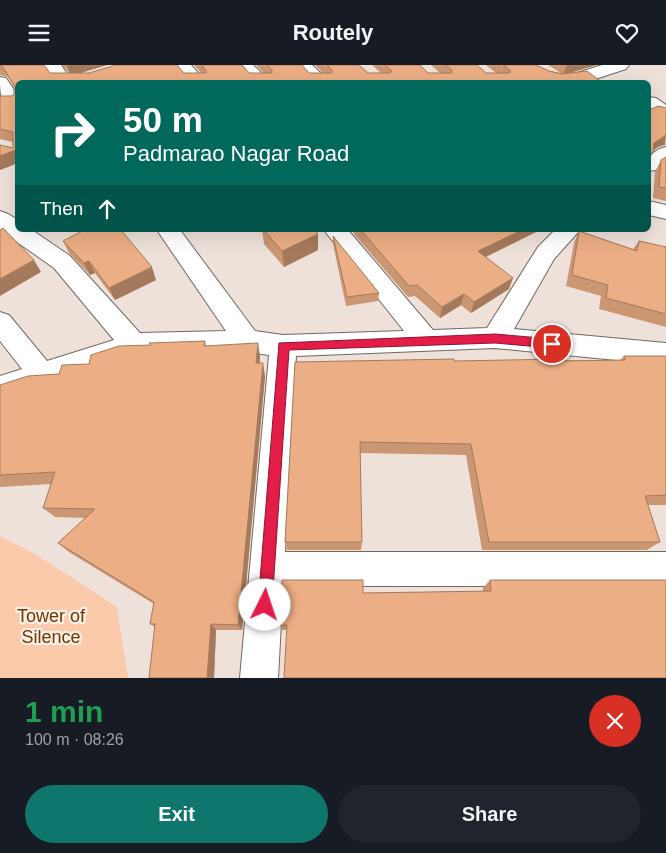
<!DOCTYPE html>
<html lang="en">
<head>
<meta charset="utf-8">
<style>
  body { margin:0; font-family:Arial,sans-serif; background:#20242c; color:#f1f3f6; height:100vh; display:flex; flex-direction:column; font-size:19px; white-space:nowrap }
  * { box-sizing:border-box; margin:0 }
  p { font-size:16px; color:#9ea1a6 }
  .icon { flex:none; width:28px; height:28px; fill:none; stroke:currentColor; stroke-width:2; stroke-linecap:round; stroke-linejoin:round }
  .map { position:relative; height:613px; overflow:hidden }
  .details { display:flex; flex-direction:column; background:#171b24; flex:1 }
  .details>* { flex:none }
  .banner { position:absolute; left:15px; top:15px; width:636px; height:152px; border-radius:8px; box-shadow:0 5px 20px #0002; background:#00695c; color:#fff; overflow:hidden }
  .pin { position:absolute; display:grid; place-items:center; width:42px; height:42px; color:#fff; margin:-21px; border:2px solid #fff; border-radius:50%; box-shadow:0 1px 5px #0007 }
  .me { position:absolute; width:55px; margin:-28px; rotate:4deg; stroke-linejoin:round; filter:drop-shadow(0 0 4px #0008) }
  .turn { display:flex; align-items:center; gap:18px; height:105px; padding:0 25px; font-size:22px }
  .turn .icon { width:65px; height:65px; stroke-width:2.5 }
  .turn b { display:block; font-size:35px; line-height:42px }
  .then { display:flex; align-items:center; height:48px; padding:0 25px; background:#0003; gap:10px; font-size:19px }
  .round { display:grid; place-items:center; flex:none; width:52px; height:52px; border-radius:26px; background:#20242c }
  .overview { display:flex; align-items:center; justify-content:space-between; height:85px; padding:0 25px }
  h1 { font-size:30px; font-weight:600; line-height:38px; color:#1e9e55 }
  .button { display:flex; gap:10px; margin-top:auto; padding:10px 25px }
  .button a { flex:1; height:58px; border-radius:30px; background:#0f766e; color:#fff; font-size:20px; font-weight:600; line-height:58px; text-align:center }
  .button a+a { background:#20242c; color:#f1f3f6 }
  header { display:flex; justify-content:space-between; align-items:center; height:65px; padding:0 25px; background:#171b24; font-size:22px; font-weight:600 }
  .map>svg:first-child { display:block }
  .green { fill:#fbcaab }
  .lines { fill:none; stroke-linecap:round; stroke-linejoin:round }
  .minor-casing { stroke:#726861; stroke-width:2 }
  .minor { fill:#fff; fill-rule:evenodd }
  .wall { fill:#cb9672 }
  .shaded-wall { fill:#a57a5c }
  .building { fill:#ecae84; stroke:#a57a5c }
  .route { fill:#e11d48; stroke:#92132f }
  .labels { text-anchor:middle; stroke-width:4.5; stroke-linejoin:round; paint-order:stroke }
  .near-park-label { font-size:18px; fill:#6d3602; stroke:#fbefe7 }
</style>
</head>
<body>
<header><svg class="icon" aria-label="menu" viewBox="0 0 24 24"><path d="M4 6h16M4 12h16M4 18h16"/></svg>Routely<svg class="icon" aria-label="heart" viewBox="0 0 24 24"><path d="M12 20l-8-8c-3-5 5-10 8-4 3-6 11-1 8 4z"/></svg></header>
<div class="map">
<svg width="666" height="613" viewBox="0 0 666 613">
  <rect width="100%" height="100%" fill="#eee1da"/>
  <path class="green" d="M0,471L35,489L117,542L128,613H0Z"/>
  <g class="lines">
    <g class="minor-casing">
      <path id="minor" d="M43,0H61L73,18H55Z
        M172,0H191L207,18H188Z
        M234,0H253L272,18H252Z
        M293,0H312L331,18H311Z
        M602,0H629L626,4L583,18H555L558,14Z
        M0,12L6,13L18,31V41H5C0,31 0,23 0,12Z
        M649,32L656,33L666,40V55L659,53L649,45Z
        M666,82V97L656,105L649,106V91L659,84Z
        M649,136L666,140V154L649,150Z
        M0,146L8,149L18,155V165H32L70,191L140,268L226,266L157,165H180L255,266L283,270L404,266L324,165H348L433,265L487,263L538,182L555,165H580L554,194L514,264L666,278V300L495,283L296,291L285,487H666V521H283L278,613H240L269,290L247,287L134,290L0,335V311L22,304L0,276V247L9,250L47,296L114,275L54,203L0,165Z"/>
    </g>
    <use href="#minor" class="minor"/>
  </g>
  <path class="wall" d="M0,0L50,8H69L62,0H107L79,8H201L194,0H242L249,8H264L256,0H302L309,8H323L315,0H359L368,8H381L372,0H420L428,8H440L431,0H477L486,8H496L486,0H536L549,6L561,8L548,0H596L570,8L603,18H18V98L0,105L13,83V77L0,74V30V31H12L14,29V22L8,12L0,10Z
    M666,92V136L653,133L655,107L661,95Z
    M262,165H314L318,185L284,202L264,179Z
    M354,165H540L486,192L509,224L471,248L461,240L440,253L415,231L408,232L354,169Z
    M579,166L633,184L639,176L666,182V262L599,244L601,231L566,221L574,178Z
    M333,171L379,228L378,236L346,241L333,179Z
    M63,176L156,215L115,235L95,208L90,210L69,188Z
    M205,276L206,281L260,291V298L265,311L242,565H216L214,613H149L155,562L150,559L154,539L69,487L58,478L85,453L55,452L43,443L51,419L0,422V320L59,309L150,280Z
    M624,291H666V440H648L660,477L647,485H482L466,390L360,388L362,477L361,485H287L285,477L295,297L620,295Z
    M490,515H666L287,565H282L280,560L363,528L483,526V523Z"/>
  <path class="shaded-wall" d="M67,0H107L71,11Z
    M567,0H596L563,10Z
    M666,70L665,80L658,82L649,89L654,78Z
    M18,84V98L0,105V91Z
    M653,87L649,96V90Z
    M522,165H540L475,197L478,186Z
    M318,169V185L284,202L282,186Z
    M34,195L41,207L0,231V214Z
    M89,196L95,208L90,210L84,198Z
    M152,202L156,215L115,235L109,223Z
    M513,213L509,224L471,248L474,237Z
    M464,229L461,240L440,253L442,242Z
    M258,278L260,291L259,311L256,298Z
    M263,298L265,311L242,565L238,560Z
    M211,559L216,565L214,613H207Z"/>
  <path class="building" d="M0,0H44L50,8H89L116,0H177L184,8H206V5L201,0H242L249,8H272V5L267,0H302L309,8H332V5L327,0H359L368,8H390L392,6L385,0H420L428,8H452V5L446,0H477L486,8H510V5L503,0H536L549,6L562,9L587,6L603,18H18V84L0,91V80L13,83V67L0,64V31H12L14,29V20L2,1Z
    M658,41L666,43V70L654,78L653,87L649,90V45Z
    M666,92V123L659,122L661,95Z
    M3,163L34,195L0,214V165Z
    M84,165H121L152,202L109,223L89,196L84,198L63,176Z
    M264,165H314L318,169L282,186Z
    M361,165H522L478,186L513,213L474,237L464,229L442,242L417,220L409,221Z
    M579,166L637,186L639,176L666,182V249L606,233L608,220L572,210Z
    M333,171L379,228L347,232Z
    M205,276L204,281L258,278L256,298H263L238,560L211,559L207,613H149L155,559H150L154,537L58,478L95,444L43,443L55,407L0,410V320L28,311L59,309L62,300L89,299L91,290L119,281L151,280L149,278Z
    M624,291H666V430L645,431L660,477H489L471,379L360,377L362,477H285L295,297L454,294V296L561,294V296L625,295Z
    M282,515H363V528L491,526L490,515H666V613H284L287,560H280Z"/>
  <path class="route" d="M495,269L552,274L557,279L552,283L495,278L289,285L272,540L270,546L265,548L260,546L258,540L279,278Z"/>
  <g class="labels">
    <g class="near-park-label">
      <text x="51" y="557">Tower of<tspan x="51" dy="21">Silence</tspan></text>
    </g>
  </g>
</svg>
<div class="pin" style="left:552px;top:279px;background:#d93025"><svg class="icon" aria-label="arrive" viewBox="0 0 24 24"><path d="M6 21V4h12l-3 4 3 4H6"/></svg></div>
<svg class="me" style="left:265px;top:540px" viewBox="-20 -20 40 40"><circle r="19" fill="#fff"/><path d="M0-13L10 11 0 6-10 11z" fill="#e11d48"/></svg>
<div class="banner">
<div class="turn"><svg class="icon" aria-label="right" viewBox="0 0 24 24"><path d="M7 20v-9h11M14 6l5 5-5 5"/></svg><div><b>50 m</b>Padmarao Nagar Road</div></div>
<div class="then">Then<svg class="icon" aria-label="ahead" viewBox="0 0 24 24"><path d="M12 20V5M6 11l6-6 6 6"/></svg></div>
</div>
</div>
<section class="details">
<div class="overview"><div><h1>1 min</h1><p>100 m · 08:26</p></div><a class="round" style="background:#d93025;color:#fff"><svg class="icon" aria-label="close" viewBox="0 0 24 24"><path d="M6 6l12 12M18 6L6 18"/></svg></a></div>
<div class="button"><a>Exit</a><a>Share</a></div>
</section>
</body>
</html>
